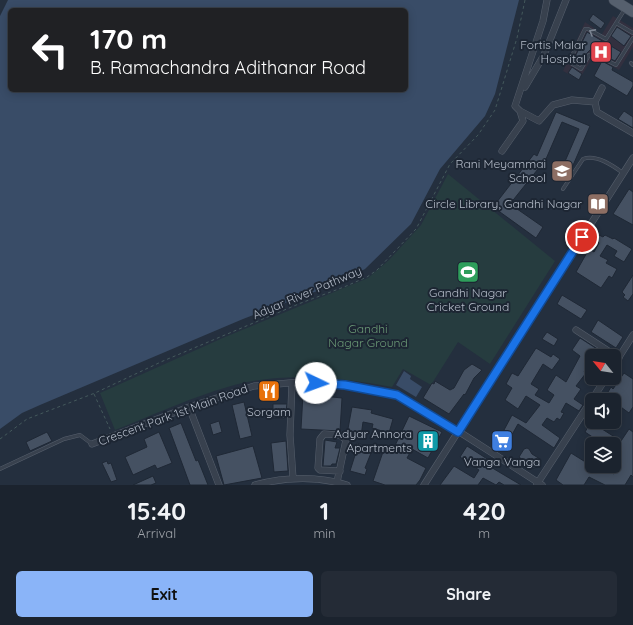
<!DOCTYPE html>
<html lang="en">
<head>
<meta charset="utf-8">
<style>
  body { margin:0; font-family:Quicksand,sans-serif; background:#242b36; color:#f1f3f6; height:100vh; display:flex; flex-direction:column; font-size:15px; white-space:nowrap }
  * { box-sizing:border-box; margin:0 }
  p { font-size:13px; color:#a0a4aa }
  .icon { flex:none; width:22px; height:22px; fill:none; stroke:currentColor; stroke-width:2; stroke-linecap:round; stroke-linejoin:round }
  .map { position:relative; height:485px; overflow:hidden }
  .drawer { display:flex; flex-direction:column; background:#1b232e; flex:1 }
  .drawer>* { flex:none }
  .hud { position:absolute; left:8px; top:8px; width:400px; height:84px; border-radius:6px; box-shadow:0 2px 10px #0003,0 0 0 1px #39404a; background:#202124; color:#fff; overflow:hidden }
  .needle { width:26px; rotate:300deg }
  .controls { position:absolute; left:585px; top:349px; display:grid; gap:8px }
  .controls a { display:grid; place-items:center; width:36px; height:36px; border-radius:6px; background:#1b232e; box-shadow:0 2px 10px #0003,0 0 0 1px #39404a; font-size:20px }
  .pin { position:absolute; display:grid; place-items:center; width:34px; height:34px; color:#fff; margin:-17px; border:2px solid #fff; border-radius:50%; box-shadow:0 1px 4px #0007 }
  .me { position:absolute; width:44px; margin:-22px; rotate:93deg; stroke-linejoin:round; filter:drop-shadow(0 0 3px #0008) }
  .turn { display:flex; align-items:center; gap:14px; height:84px; padding:0 16px; font-size:18px }
  .turn .icon { width:52px; height:52px; stroke-width:2.5 }
  .turn b { display:block; font-size:28px; line-height:34px }
  .eta { display:flex; justify-content:space-evenly; align-items:center; height:68px; text-align:center }
  .eta b { font-size:24px; font-weight:700; line-height:28px }
  .primary-button { display:flex; gap:8px; margin-top:auto; padding:8px 16px }
  .primary-button a { flex:1; height:46px; border-radius:6px; background:#8ab4f8; color:#111; font-size:16px; font-weight:700; line-height:46px; text-align:center }
  .primary-button a+a { background:#242b36; color:#f1f3f6 }
  .map>svg:first-child { display:block }
  .medical { fill:#32303f }
  .green { fill:#263c3f }
  .water { fill:#394c67; fill-rule:evenodd }
  .building { fill:#455162; stroke:#1f2835 }
  .lines { fill:none; stroke-linecap:round; stroke-linejoin:round }
  .lane-casing { stroke:#565f6c; stroke-width:4 }
  .street-casing { stroke:#565f6c; stroke-width:7 }
  .primary-casing { stroke:#414a57; stroke-width:11 }
  .path { stroke:#44595c; stroke-width:1; stroke-dasharray:3 3; stroke-linecap:butt }
  .lane { stroke:#38414e; stroke-width:3 }
  .street { stroke:#38414e; stroke-width:6 }
  .primary { stroke:#56606e; stroke-width:10 }
  .oneway { stroke:#7c8592 }
  .route-casing { stroke:#114b97; stroke-width:10 }
  .route { stroke:#1a73e8; stroke-width:7 }
  .labels { text-anchor:middle; stroke-width:4; stroke-linejoin:round; paint-order:stroke }
  .poi-label { font-size:12px; fill:#b4bcc9; stroke:#1d2633; text-anchor:end }
  .street-label { font-size:12px; fill:#b4bcc9; stroke:#1d2633 }
  .park-label { font-size:12px; fill:#6b9a76; stroke:#1d2633 }
</style>
</head>
<body>
<div class="map">
<svg width="633" height="485" viewBox="0 0 633 485">
  <rect width="100%" height="100%" fill="#242f3e"/>
  <path class="medical" d="M613,16L633,28V47L619,70L596,57L592,58L579,80L563,71L585,22L594,28V32L599,35L602,34Z"/>
  <path class="green" d="M448,174L555,261L490,364L458,342L431,385L403,369L392,387C344,378 295,373 247,382C205,391 156,414 115,430L100,393L225,337L368,278L389,260L421,225Z"/>
  <path class="water" d="M8,0H519L495,94L485,116L440,169L411,224L365,269L333,285L243,319L40,405L22,413L0,429V16ZM10,10H406V90H10Z
    M404,371L411,376L410,379L422,387L416,397L396,385Z"/>
  <path class="building" d="M593,14L605,23L601,29L589,20Z
    M617,27L631,36L624,46L611,36Z
    M587,32L621,52L615,61L591,49L587,53L580,65L573,61Z
    M602,61L613,67L612,70L633,82V86L627,96L594,76Z
    M572,67L582,74L579,80L568,73Z
    M624,111L633,117V128L618,119Z
    M556,112L590,126L571,170L563,166L579,129L562,122L546,159L510,204L543,227L536,238L493,207L534,154L537,156Z
    M629,189L633,192V225L613,214Z
    M599,235L603,237L605,235L613,239L614,238L632,249L624,262L614,256L617,251L607,245L600,256L608,260L606,263L617,269L612,278L609,276L601,288L576,272L589,249L594,252L599,243L596,240Z
    M633,275V294L628,301L623,297L625,295L622,292Z
    M562,295L587,310L581,319L557,304Z
    M598,320L623,337L616,348L591,332Z
    M547,332L558,339L554,346L542,339Z
    M580,338L608,356H592V364L590,363L584,372L586,373L576,386L581,389L574,399L583,405L579,411L566,403L561,412L564,413L560,420L557,418L554,422L547,418L542,425L560,438L554,448L518,424L504,449L496,445L512,415L526,423L540,405L526,396L518,409L505,400L512,388L506,384L512,373L518,376L536,348L551,357L553,354L560,359L552,370L543,364L531,384L539,389L535,395L549,403L554,395L547,390L556,375L566,382L580,356L572,350Z
    M472,364L482,370L474,378L465,395L464,394L449,414L423,398L432,383L434,384L435,381L450,390L454,388L464,370Z
    M624,373L633,379V407L629,413L614,402V400L605,397L611,387L613,389Z
    M303,394L342,398L340,431L301,429Z
    M244,402L252,436L240,439L232,405Z
    M273,404H287L285,418H273Z
    M352,407L372,410L371,413L393,419L389,433L372,428L373,424L363,422L361,436L347,434Z
    M409,416L442,432L428,458L412,449L407,458L426,468L420,480L416,485H385L373,481L384,449L392,452Z
    M219,421L222,432L213,435L210,424Z
    M591,422L621,441L629,429L633,432V477L631,475L625,485H605L589,477L584,485H563L556,480L571,453L600,471L601,469L603,471L605,468L614,474V453L620,444H603L585,432Z
    M181,423L196,461L198,460L208,485H190L169,428Z
    M47,432L52,441L30,451L26,442Z
    M159,432L172,463L157,469L155,465L133,475L125,457L147,447L144,439Z
    M325,440L337,442L335,448H340L336,464H332L331,466H323Z
    M286,441L288,471L274,472L271,443Z
    M357,443L373,448L365,468L367,469L365,475L350,471L356,452L354,451Z
    M253,446L262,478L224,485L216,456Z
    M467,446L492,462L489,466L521,485H504L499,482L496,485L483,478L478,485H440L454,466L474,478L479,470L460,457Z
    M527,448L529,449L532,454L540,459L534,469L519,457L524,449Z
    M107,461L108,464L111,463L117,480L111,482L102,463Z
    M153,476L156,483L151,485H133Z"/>
  <g class="lines">
    <g class="lane-casing">
      <path id="lane" d="M625,9L606,39L588,29H585L569,62L581,69L589,55L594,54L616,65L633,38
        M616,23L633,33
        M631,63L633,65
        M563,189L583,159C596,154 612,165 623,173
        M0,469L64,439L80,435L92,444"/>
    </g>
    <g class="street-casing">
      <path id="street" d="M525,87L544,55L566,0
        M602,88L595,102L597,112L633,133
        M520,111L539,121L553,105L572,100L595,102
        M502,151L523,121L520,111L515,106L543,21L547,0
        M576,330L619,358
        M614,365L633,335
        M292,383L290,435L293,478
        M189,407L219,485
        M92,444L189,407L254,386L301,382L345,385L397,395L458,431L542,485
        M337,482L346,440L340,435L324,434L320,439L318,468L320,470L340,471
        M537,484L606,378
        M255,485C286,477 317,476 347,485
        M424,485L633,158"/>
    </g>
    <g class="primary-casing">
      <path id="primary" d="M614,0L633,12"/>
    </g>
    <path class="path" d="M94,394L110,429
      M0,439L27,419L95,393L163,361L301,303L344,287L367,277L377,270L416,229L450,164L478,135L495,110L517,38L525,0"/>
    <use href="#lane" class="lane"/>
    <use href="#street" class="street"/>
    <use href="#primary" class="primary"/>
  </g>
  <defs><path id="oneway-chevron" d="M-2-3.5L2.5 0L-2 3.5" fill="none" stroke-width="1.6" stroke-linecap="round" stroke-linejoin="round"/></defs>
  <use class="oneway" href="#oneway-chevron" transform="translate(592 32) rotate(-151)"/>
  <g class="lines">
    <g class="route-casing">
      <path id="route" d="M316,383L345,385L397,395L458,432L582,237"/>
    </g>
    <use href="#route" class="route"/>
  </g>
  <defs>
    <g id="hospital-square" transform="scale(1.15)"><rect x="-9" y="-9" width="18" height="18" rx="4" fill="#e0444e" stroke="#1d2633"/><path d="M-5-5h3v3.5h4V-5h3V5h-3V1.5h-4V5h-3Z" fill="#fff"/></g>
    <g id="university-square" transform="scale(1.15)"><rect x="-9" y="-9" width="18" height="18" rx="4" fill="#8d6e63" stroke="#1d2633"/><path d="M0-5L7-2L0 1L-7-2ZM-4 1L0 2.5L4 1V4Q0 6-4 4Z" fill="#fff"/></g>
    <g id="library-square" transform="scale(1.15)"><rect x="-9" y="-9" width="18" height="18" rx="4" fill="#8d6e63" stroke="#1d2633"/><path d="M-6-4Q-3-5.5-.7-3.5V5Q-3 3-6 4ZM6-4Q3-5.5 .7-3.5V5Q3 3 6 4Z" fill="#fff"/></g>
    <g id="stadium-square" transform="scale(1.15)"><rect x="-9" y="-9" width="18" height="18" rx="4" fill="#2e9e5b" stroke="#1d2633"/><path d="M0-5a6.5 5 0 1 0 0 10a6.5 5 0 1 0 0-10ZM-3.5-1.8h7v3.6h-7Z" fill="#fff"/></g>
    <g id="restaurant-square" transform="scale(1.15)"><rect x="-9" y="-9" width="18" height="18" rx="4" fill="#e8710a" stroke="#1d2633"/><path d="M-5-6h1v4h1v-4h1v4h1v-4h1v5L-1.5 .5V6h-2V.5L-5-1ZM5-6V6H3V1.5H1.5Q1.5-4 5-6Z" fill="#fff"/></g>
    <g id="building-square" transform="scale(1.15)"><rect x="-9" y="-9" width="18" height="18" rx="4" fill="#0f9aa8" stroke="#1d2633"/><path d="M-4-6H4V6H1V3H-1V6H-4ZM-2.5-4.3h1.7v1.8h-1.7ZM.8-4.3h1.7v1.8H.8ZM-2.5-1h1.7V.8h-1.7ZM.8-1h1.7V.8H.8Z" fill="#fff"/></g>
    <g id="supermarket-square" transform="scale(1.15)"><rect x="-9" y="-9" width="18" height="18" rx="4" fill="#3f7fe0" stroke="#1d2633"/><path d="M-6-5.5h2.5l.6 2H6L4.5 2H-2.5L-4.4-4H-6ZM-1.5 3.2a1.3 1.3 0 1 0 .1 0ZM3 3.2a1.3 1.3 0 1 0 .1 0Z" fill="#fff"/></g>
  </defs>
  <g fill-rule="evenodd">
    <use href="#hospital-square" x="601" y="52"/>
    <use href="#university-square" x="562" y="171"/>
    <use href="#library-square" x="598" y="204"/>
    <use href="#stadium-square" x="468" y="272"/>
    <use href="#restaurant-square" x="269" y="391"/>
    <use href="#building-square" x="428" y="441"/>
    <use href="#supermarket-square" x="502" y="441"/>
  </g>
  <g class="labels">
    <g class="poi-label">
      <text x="586" y="49">Fortis Malar<tspan x="586" dy="14">Hospital</tspan></text>
      <text x="546" y="168">Rani Meyammai<tspan x="546" dy="14">School</tspan></text>
      <text x="582" y="208">Circle Library, Gandhi Nagar</text>
      <text x="468" y="297" text-anchor="middle">Gandhi Nagar<tspan x="468" dy="14">Cricket Ground</tspan></text>
      <text x="269" y="416" text-anchor="middle">Sorgam</text>
      <text x="412" y="438">Adyar Annora<tspan x="412" dy="14">Apartments</tspan></text>
      <text x="502" y="466" text-anchor="middle">Vanga Vanga</text>
    </g>
    <g class="street-label">
      <text transform="translate(307 293) rotate(-23)" y="4">Adyar River Pathway</text>
      <text transform="translate(173 415) rotate(-20)" y="4">Crescent Park 1st Main Road</text>
    </g>
    <g class="park-label">
      <text x="368" y="333">Gandhi<tspan x="368" dy="14">Nagar Ground</tspan></text>
    </g>
  </g>
</svg>
<div class="controls">
<a><svg class="needle" viewBox="-14 -14 28 28"><path d="M0-13l5 13h-10z" fill="#e53935"/><path d="M0 13l5-13h-10z" fill="#a0a4aa"/></svg></a>
<a><svg class="icon" aria-label="sound" viewBox="0 0 24 24"><path d="M4 9h4l5-4v14l-5-4H4zM17 9q2 3 0 6"/></svg></a>
<a><svg class="icon" aria-label="layers" viewBox="0 0 24 24"><path d="M12 4l9 5-9 5-9-5zM3 14l9 5 9-5"/></svg></a>
</div>
<div class="pin" style="left:582px;top:237px;background:#d93025"><svg class="icon" aria-label="arrive" viewBox="0 0 24 24"><path d="M6 21V4h12l-3 4 3 4H6"/></svg></div>
<svg class="me" style="left:316px;top:383px" viewBox="-20 -20 40 40"><circle r="19" fill="#fff"/><path d="M0-13L10 11 0 6-10 11z" fill="#1a73e8"/></svg>
<div class="hud">
<div class="turn"><svg class="icon" aria-label="left" viewBox="0 0 24 24"><path d="M17 20v-9H6M10 6l-5 5 5 5"/></svg><div><b>170 m</b>B. Ramachandra Adithanar Road</div></div>
</div>
</div>
<section class="drawer">
<div class="eta">
<div><b>15:40</b><p>Arrival</p></div>
<div><b>1</b><p>min</p></div>
<div><b>420</b><p>m</p></div>
</div>
<div class="primary-button"><a>Exit</a><a>Share</a></div>
</section>
</body>
</html>
